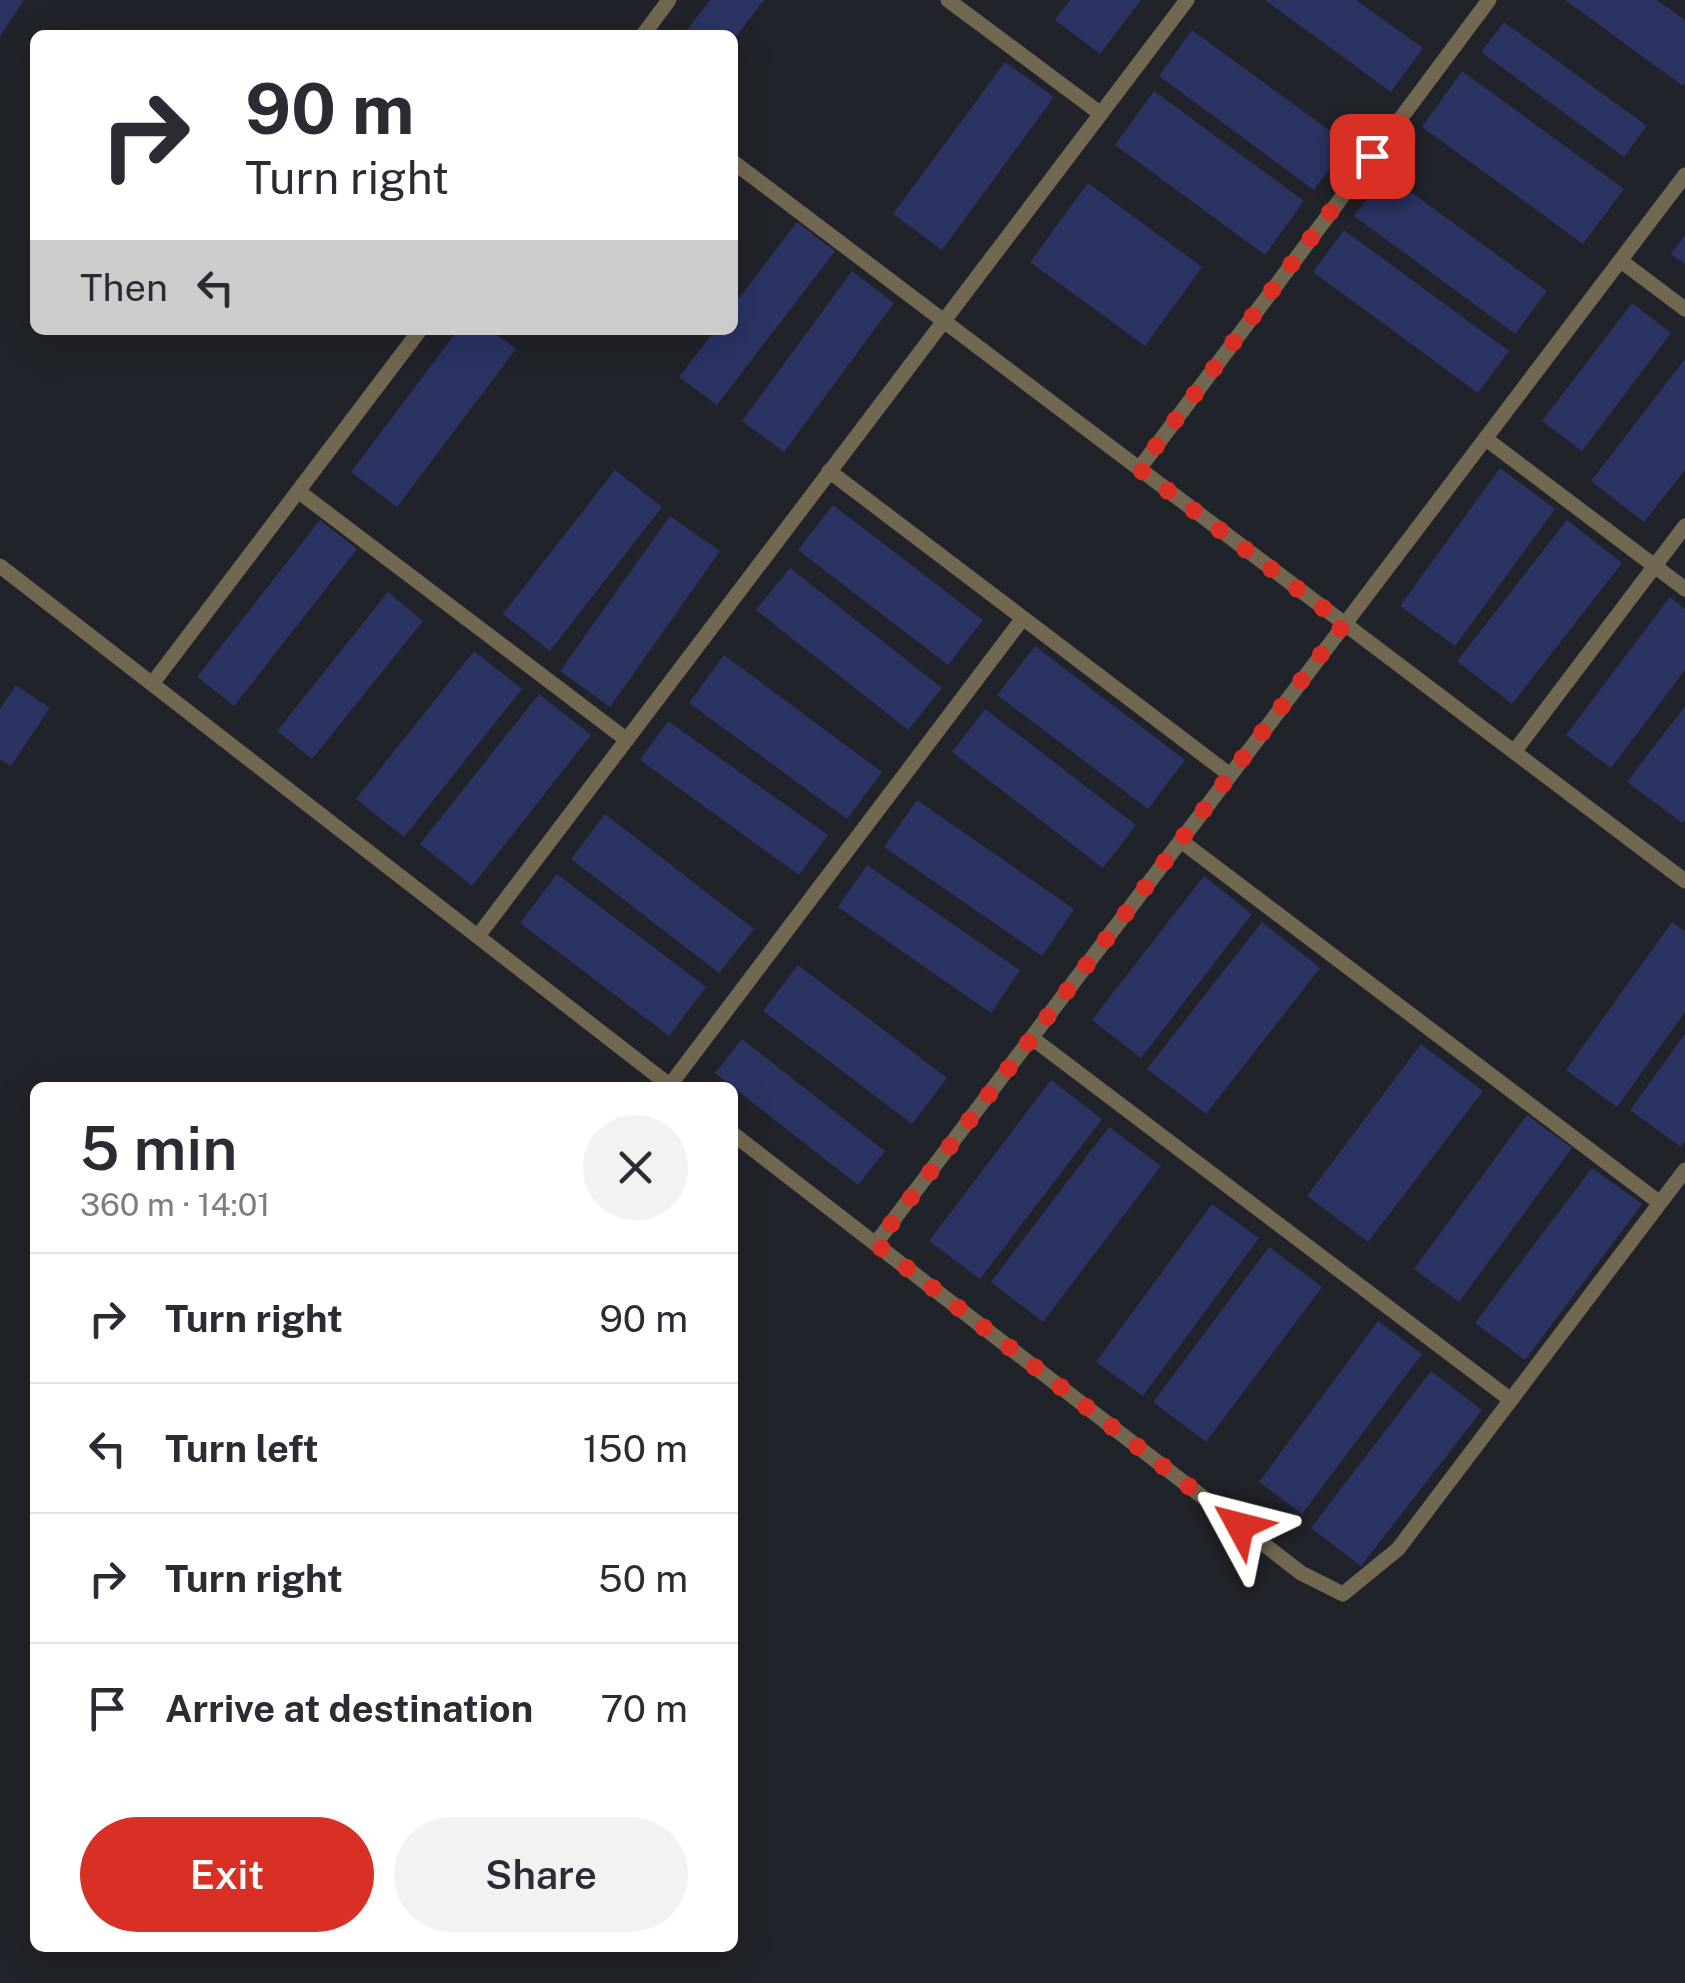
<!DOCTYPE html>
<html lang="en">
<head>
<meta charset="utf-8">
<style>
  body { margin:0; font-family:"Public Sans",sans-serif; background:#f2f2f3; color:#2b2b33; height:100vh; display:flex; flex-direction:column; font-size:38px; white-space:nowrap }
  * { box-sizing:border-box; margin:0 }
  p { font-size:32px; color:#7c7c81 }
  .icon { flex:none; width:55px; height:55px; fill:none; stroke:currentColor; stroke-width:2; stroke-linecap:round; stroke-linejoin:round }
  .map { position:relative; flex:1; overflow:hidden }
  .panel { position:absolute; left:30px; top:1082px; width:708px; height:870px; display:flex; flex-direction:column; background:#fff; border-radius:15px; box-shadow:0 10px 40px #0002 }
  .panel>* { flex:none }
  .hud { position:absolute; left:30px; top:30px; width:708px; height:305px; border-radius:15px; box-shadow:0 10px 40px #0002; background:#fff; color:#2b2b33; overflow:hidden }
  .pin { position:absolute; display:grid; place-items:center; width:85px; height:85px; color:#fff; margin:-42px; border-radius:20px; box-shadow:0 5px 15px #0006 }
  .me { position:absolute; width:110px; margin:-55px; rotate:308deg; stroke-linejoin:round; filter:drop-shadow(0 0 8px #0008) }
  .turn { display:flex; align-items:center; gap:35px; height:210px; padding:0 50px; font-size:45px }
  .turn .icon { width:130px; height:130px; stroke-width:2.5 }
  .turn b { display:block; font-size:70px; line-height:85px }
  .then { display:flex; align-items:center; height:95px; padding:0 50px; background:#0003; gap:20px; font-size:38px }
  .round { display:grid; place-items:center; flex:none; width:105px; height:105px; border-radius:52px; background:#f2f2f3 }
  .overview { display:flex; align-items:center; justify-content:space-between; height:170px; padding:0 50px }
  h1 { font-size:60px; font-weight:600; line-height:75px }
  .cta { display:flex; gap:20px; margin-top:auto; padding:20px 50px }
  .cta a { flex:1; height:115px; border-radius:60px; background:#d93025; color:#fff; font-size:40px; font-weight:600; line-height:115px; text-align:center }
  .cta a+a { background:#f2f2f3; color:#2b2b33 }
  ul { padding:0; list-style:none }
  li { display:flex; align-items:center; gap:30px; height:130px; padding:0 50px; border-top:2px solid #e1e1e2 }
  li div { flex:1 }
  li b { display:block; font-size:38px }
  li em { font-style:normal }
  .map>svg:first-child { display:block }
  .building { fill:#2a3362 }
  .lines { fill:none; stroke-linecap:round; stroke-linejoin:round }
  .lane { stroke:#726750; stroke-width:15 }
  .route { stroke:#d93025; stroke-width:18; stroke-dasharray:0 32.4 }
</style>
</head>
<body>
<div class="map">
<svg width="1685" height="1983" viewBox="0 0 1685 1983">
  <rect width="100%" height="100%" fill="#21232a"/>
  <path class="building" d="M0,0H24L0,36Z
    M710,0H764L732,42V35H683Z
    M1070,0H1141L1100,54L1055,20Z
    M1265,0H1356L1423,48L1391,92Z
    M1565,0H1657L1685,20V83L1683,86Z
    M1504,22L1647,126L1624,157L1481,52Z
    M1192,30L1348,144L1314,190L1159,76Z
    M1005,62L1054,97L942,250L893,214Z
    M1462,71L1624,189L1583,244L1422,127Z
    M1154,91L1304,201L1265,255L1115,145Z
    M1386,174L1547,291L1515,334L1354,216Z
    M1088,183L1202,267L1145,346L1030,262Z
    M797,222L835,251L717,405L679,377L715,330H732V307Z
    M1344,230L1509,351L1478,393L1313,272Z
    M1685,235V264L1671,254Z
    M852,271L894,303L784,452L742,421Z
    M1632,303L1671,333L1582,451L1542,421Z
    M458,330H491L516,349L397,507L351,472Z
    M1685,359V470L1644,522L1591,481Z
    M1500,468L1555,509L1455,646L1400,606Z
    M615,470L662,507L550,651L503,614Z
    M833,505L983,620L948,665L798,550Z
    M670,516L720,551L610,707L560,671Z
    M320,520L357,549L234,706L197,677Z
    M1567,520L1622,563L1512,704L1457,661Z
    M790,568L942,688L908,730L756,610Z
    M388,592L423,621L312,759L277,731Z
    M1670,597L1685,609V670L1611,768L1566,735Z
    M1035,646L1185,760L1148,809L997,695Z
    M474,651L522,689L404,837L356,799Z
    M724,655L882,772L847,819L689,703Z
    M16,685L50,708L11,766L0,759V709Z
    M539,694L591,735L472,886L420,844Z
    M1685,706V820L1682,823L1627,782Z
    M985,709L1136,825L1103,868L952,752Z
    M668,721L828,835L799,875L640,760Z
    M917,800L1074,909L1042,956L884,847Z
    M605,814L754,929L719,973L571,859Z
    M867,865L1020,970L991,1013L838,907Z
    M557,874L706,987L669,1036L520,923Z
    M1204,876L1252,914L1141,1058L1092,1020Z
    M1262,922L1320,968L1206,1114L1147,1069Z
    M1672,922L1685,931V1012L1617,1107L1566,1070Z
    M798,965L947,1078L912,1124L763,1011Z
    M1685,1034V1141L1681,1147L1630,1110Z
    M742,1039L885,1151L858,1185L715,1073Z
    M1421,1044L1483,1091L1368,1242L1307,1196Z
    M1051,1080L1102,1119L980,1279L929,1241Z
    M1527,1115L1572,1148L1459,1302L1414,1269Z
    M1109,1127L1161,1166L1043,1322L991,1282Z
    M1592,1168L1642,1204L1525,1360L1475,1323Z
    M1212,1204L1259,1238L1143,1396L1096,1362Z
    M1269,1247L1322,1287L1206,1442L1153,1402Z
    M1378,1321L1422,1354L1302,1514L1259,1482Z
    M1431,1371L1482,1410L1361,1566L1311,1528Z"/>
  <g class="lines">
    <path class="lane" d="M948,0L1101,114
      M643,35L669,0
      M732,161L1685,881
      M1621,261L1685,309
      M1486,439L1685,589
      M1139,469L1489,0
      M829,471L1230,775
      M298,491L627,740
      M0,566L673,1088
      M152,684L420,330
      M1514,752L1685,526
      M1181,841L1660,1203
      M478,936L1187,0
      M1032,1038L1511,1400
      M670,1085L1023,618
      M732,1133L1301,1573L1343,1594L1398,1549L1685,1170
      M876,1243L1685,175"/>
  </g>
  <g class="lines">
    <path class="route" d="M1240,1526L876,1244L1344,624L1139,469L1372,156"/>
  </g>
</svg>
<div class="pin" style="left:1372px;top:156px;background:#d93025"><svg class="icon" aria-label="arrive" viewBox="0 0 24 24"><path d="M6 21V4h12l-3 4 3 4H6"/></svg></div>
<svg class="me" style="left:1240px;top:1526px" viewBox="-20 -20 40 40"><path d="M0-17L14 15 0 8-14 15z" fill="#d93025" stroke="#fff" stroke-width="4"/></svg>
<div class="hud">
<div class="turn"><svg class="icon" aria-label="right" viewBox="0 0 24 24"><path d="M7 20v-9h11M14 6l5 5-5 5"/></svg><div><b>90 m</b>Turn right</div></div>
<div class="then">Then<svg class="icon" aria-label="left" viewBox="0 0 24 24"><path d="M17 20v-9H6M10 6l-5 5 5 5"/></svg></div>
</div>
<section class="panel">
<div class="overview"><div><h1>5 min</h1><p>360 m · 14:01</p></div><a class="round"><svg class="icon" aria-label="close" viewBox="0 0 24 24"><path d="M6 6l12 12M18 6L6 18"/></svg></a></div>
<ul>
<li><svg class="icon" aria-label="right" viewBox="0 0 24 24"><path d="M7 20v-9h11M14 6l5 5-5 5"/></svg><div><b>Turn right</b></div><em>90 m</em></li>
<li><svg class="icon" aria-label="left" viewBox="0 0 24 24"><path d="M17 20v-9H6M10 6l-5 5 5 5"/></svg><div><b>Turn left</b></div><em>150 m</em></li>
<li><svg class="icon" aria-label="right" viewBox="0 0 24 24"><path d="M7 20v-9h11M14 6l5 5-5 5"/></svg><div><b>Turn right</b></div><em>50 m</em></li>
<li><svg class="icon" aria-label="arrive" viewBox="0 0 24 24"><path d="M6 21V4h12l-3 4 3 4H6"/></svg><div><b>Arrive at destination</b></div><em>70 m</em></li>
</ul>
<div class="cta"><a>Exit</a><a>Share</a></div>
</section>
</div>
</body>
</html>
